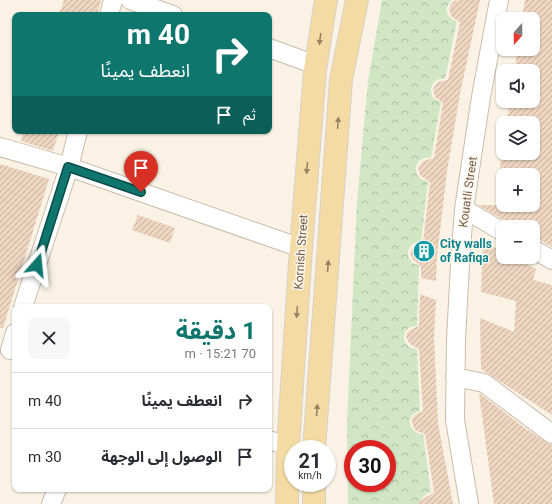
<!DOCTYPE html>
<html lang="ar">
<head>
<meta charset="utf-8">
<style>
  body { margin:0; font-family:Roboto,"Noto Sans Arabic",sans-serif; background:#f7f7f7; color:#2b2b33; direction:rtl; height:100vh; display:flex; flex-direction:column; font-size:15px; white-space:nowrap }
  * { box-sizing:border-box; margin:0 }
  p { font-size:13px; color:#7c7c81 }
  .icon { flex:none; width:22px; height:22px; fill:none; stroke:currentColor; stroke-width:2; stroke-linecap:round; stroke-linejoin:round }
  .map { position:relative; flex:1; overflow:hidden; direction:ltr }
  .drawer { position:absolute; left:12px; top:304px; width:260px; height:188px; display:flex; flex-direction:column; background:#fff; border-radius:8px; box-shadow:0 1px 3px #0004; direction:rtl }
  .drawer>* { flex:none }
  .hud { position:absolute; left:12px; top:12px; width:260px; height:122px; border-radius:8px; box-shadow:0 1px 3px #0004; direction:rtl; background:#0f766e; color:#fff; overflow:hidden }
  .needle { width:26px; rotate:200deg }
  .tools { position:absolute; left:496px; top:12px; display:grid; gap:8px }
  .tools a { display:grid; place-items:center; width:44px; height:44px; border-radius:8px; background:#fff; box-shadow:0 1px 3px #0004; font-size:20px }
  .speed { position:absolute; left:284px; top:440px; display:flex; gap:8px; font-size:20px; font-weight:700; text-align:center }
  .speed>* { display:grid; place-content:center; width:52px; height:52px; border-radius:50%; background:#fff; box-shadow:0 1px 3px #0004; line-height:1 }
  .speed small { font-size:10px; font-weight:400 }
  .speed .limit { border:6px solid #d22; background:#fff; color:#111 }
  .pin { position:absolute; display:grid; place-items:center; width:34px; height:34px; color:#fff; margin:-41px -17px; border-radius:50% 50% 50% 0; rotate:-45deg; box-shadow:0 0 4px #0007 }
  .pin .icon { rotate:45deg }
  .me { position:absolute; width:44px; margin:-22px; rotate:18deg; stroke-linejoin:round; filter:drop-shadow(0 0 3px #0008) }
  .turn { display:flex; align-items:center; gap:14px; height:84px; padding:0 16px; font-size:18px }
  .turn .icon { width:52px; height:52px; stroke-width:2.5 }
  .turn b { display:block; font-size:28px; line-height:34px }
  .then { display:flex; align-items:center; height:38px; padding:0 16px; background:#0003; gap:8px; font-size:15px }
  .round { display:grid; place-items:center; flex:none; width:42px; height:42px; border-radius:8px; background:#f7f7f7 }
  .headline { display:flex; align-items:center; justify-content:space-between; height:68px; padding:0 16px }
  h1 { font-size:24px; font-weight:700; line-height:30px; color:#0f766e }
  ul { padding:0; list-style:none }
  li { display:flex; align-items:center; gap:12px; height:56px; padding:0 16px; border-top:1px solid #e1e1e2 }
  li div { flex:1 }
  li b { display:block; font-size:15px }
  li em { font-style:normal }
  .map>svg:first-child { display:block }
  .forest { fill:url(#forest-crowns); fill-rule:evenodd }
  .building { fill:url(#building-hatch) }
  .lines { fill:none; stroke-linecap:round; stroke-linejoin:round }
  .minor-casing { stroke:#cbbcac; stroke-width:20 }
  .major-casing { stroke:#d7d1cd; stroke-width:24 }
  .minor { stroke:#fff; stroke-width:18 }
  .major { stroke:#f3dba3; stroke-width:22 }
  .oneway { fill:#988266 }
  .route-casing { stroke:#0a4d48; stroke-width:10 }
  .route { stroke:#0f766e; stroke-width:7 }
  .labels { text-anchor:middle; stroke-width:3; stroke-linejoin:round; paint-order:stroke }
  .street-label { font-size:12px; fill:#715c4c; stroke:#fdf7eb }
  .culture-label { font-size:12px; font-weight:bold; fill:#0d838f; stroke:#fdf7eb; text-anchor:start }
</style>
</head>
<body>
<div class="map">
<svg width="552" height="504" viewBox="0 0 552 504">
  <defs>
    <pattern id="forest-crowns" width="20" height="18" patternUnits="userSpaceOnUse"><rect width="20" height="18" fill="#d0e6c5"/><path d="M2 6a3 3 0 1 1 6 0M12 15a3 3 0 1 1 6 0" fill="none" stroke="#adbea2"/></pattern>
    <pattern id="building-hatch" width="6" height="6" patternUnits="userSpaceOnUse"><rect width="6" height="6" fill="#edd5bf"/><path d="M-1 1l2-2M0 6l6-6M5 7l2-2" fill="none" stroke="#c4b09d"/></pattern>
  </defs>
  <rect width="100%" height="100%" fill="#faf3e5"/>
  <path class="forest" d="M382,0H452C443,7 446,19 457,21L445,79C433,77 428,88 433,98L441,102L431,158C414,155 409,178 428,181L421,242C405,241 403,263 419,265L417,326C400,325 399,348 417,349L420,411C405,414 407,434 423,434L431,492C425,493 421,498 421,504H348L347,424L357,203L368,81ZM353,449H387V483H353Z"/>
  <path class="building" d="M64,0H101L97,15H59Z
    M459,0H480L460,94L447,171L437,257L436,281L421,278V266L413,260L410,253L414,246L423,242L430,182L420,175L418,168L423,161L434,158L443,103L435,97L433,89L438,82L448,80L460,22L451,16L449,8L454,1Z
    M525,0H552V247L533,236V227H516L478,205H533V175H499L502,153H533V123H507L510,101H533V71H514L518,49H533V19H522Z
    M24,131H59L53,151L21,141Z
    M0,164L49,179L3,328H0Z
    M138,215L175,228L170,243L132,230Z
    M483,241L503,252V257H513L536,269L533,280L552,285V415L481,369L480,318L514,332L516,301L481,292Z
    M420,294L436,300L434,338L438,423L453,504H416L434,492L425,434L415,430L412,423V419L415,415L423,411L419,349L410,344L406,337L407,333L410,330L419,326Z
    M479,393L526,429L546,442L552,445V504H494Z"/>
  <g class="lines">
    <g class="minor-casing">
      <path id="minor" d="M130,0L173,15
        M109,15L113,0
        M269,48L316,65
        M0,147L69,167L301,248
        M464,209L503,232
        M533,249L552,260
        M23,307L69,167L78,131
        M10,350L15,333
        M455,377L484,383L552,434
        M269,440L288,446L286,460
        M51,504L57,489
        M469,504L455,420L456,340L460,264L464,209L481,97L499,0"/>
    </g>
    <g class="major-casing">
      <path id="major" d="M314,449L341,80L357,0
        M287,504L288,446L301,248L315,70L326,0
        M314,504V483"/>
    </g>
    <use href="#minor" class="minor"/>
    <use href="#major" class="major"/>
  </g>
  <defs><path id="oneway-solid" d="M-6-.8H1V-3.2L6.5 0L1 3.2V.8H-6Z"/></defs>
  <g class="oneway">
    <use href="#oneway-solid" transform="translate(320 39) rotate(98)"/>
    <use href="#oneway-solid" transform="translate(338 123) rotate(-86)"/>
    <use href="#oneway-solid" transform="translate(307 168) rotate(95)"/>
    <use href="#oneway-solid" transform="translate(328 266) rotate(-86)"/>
    <use href="#oneway-solid" transform="translate(297 312) rotate(94)"/>
    <use href="#oneway-solid" transform="translate(317 410) rotate(-86)"/>
  </g>
  <g class="lines">
    <g class="route-casing">
      <path id="route" d="M37,265L68,167L141,192"/>
    </g>
    <use href="#route" class="route"/>
  </g>
  <defs>
    <g id="building-disc" transform="scale(1.15)"><circle r="9.5" fill="#0f9aa8" stroke="#fdf7eb"/><path d="M-4-6H4V6H1V3H-1V6H-4ZM-2.5-4.3h1.7v1.8h-1.7ZM.8-4.3h1.7v1.8H.8ZM-2.5-1h1.7V.8h-1.7ZM.8-1h1.7V.8H.8Z" fill="#fff"/></g>
  </defs>
  <g fill-rule="evenodd">
    <use href="#building-disc" x="424" y="251"/>
  </g>
  <g class="labels">
    <g class="street-label">
      <text transform="translate(468 192) rotate(-82)" y="4">Kouatli Street</text>
      <text transform="translate(301 252) rotate(-86)" y="4">Kornish Street</text>
    </g>
    <g class="culture-label">
      <text x="440" y="248">City walls<tspan x="440" dy="14">of Rafiqa</tspan></text>
    </g>
  </g>
</svg>
<div class="tools">
<a><svg class="needle" viewBox="-14 -14 28 28"><path d="M0-13l5 13h-10z" fill="#e53935"/><path d="M0 13l5-13h-10z" fill="#7c7c81"/></svg></a>
<a><svg class="icon" aria-label="sound" viewBox="0 0 24 24"><path d="M4 9h4l5-4v14l-5-4H4zM17 9q2 3 0 6"/></svg></a>
<a><svg class="icon" aria-label="layers" viewBox="0 0 24 24"><path d="M12 4l9 5-9 5-9-5zM3 14l9 5 9-5"/></svg></a>
<a>+</a>
<a>−</a>
</div>
<div class="speed"><div>21<small>km/h</small></div><div class="limit">30</div></div>
<div class="pin" style="left:141px;top:192px;background:#d93025"><svg class="icon" aria-label="arrive" viewBox="0 0 24 24"><path d="M6 21V4h12l-3 4 3 4H6"/></svg></div>
<svg class="me" style="left:37px;top:265px" viewBox="-20 -20 40 40"><path d="M0-17L14 15 0 8-14 15z" fill="#0f766e" stroke="#fff" stroke-width="4"/></svg>
<div class="hud">
<div class="turn"><svg class="icon" aria-label="right" viewBox="0 0 24 24"><path d="M7 20v-9h11M14 6l5 5-5 5"/></svg><div><b>40 m</b>انعطف يمينًا</div></div>
<div class="then">ثم<svg class="icon" aria-label="arrive" viewBox="0 0 24 24"><path d="M6 21V4h12l-3 4 3 4H6"/></svg></div>
</div>
<section class="drawer">
<div class="headline"><div><h1>1 دقيقة</h1><p>70 m · 15:21</p></div><a class="round"><svg class="icon" aria-label="close" viewBox="0 0 24 24"><path d="M6 6l12 12M18 6L6 18"/></svg></a></div>
<ul>
<li><svg class="icon" aria-label="right" viewBox="0 0 24 24"><path d="M7 20v-9h11M14 6l5 5-5 5"/></svg><div><b>انعطف يمينًا</b></div><em>40 m</em></li>
<li><svg class="icon" aria-label="arrive" viewBox="0 0 24 24"><path d="M6 21V4h12l-3 4 3 4H6"/></svg><div><b>الوصول إلى الوجهة</b></div><em>30 m</em></li>
</ul>
</section>
</div>
</body>
</html>
